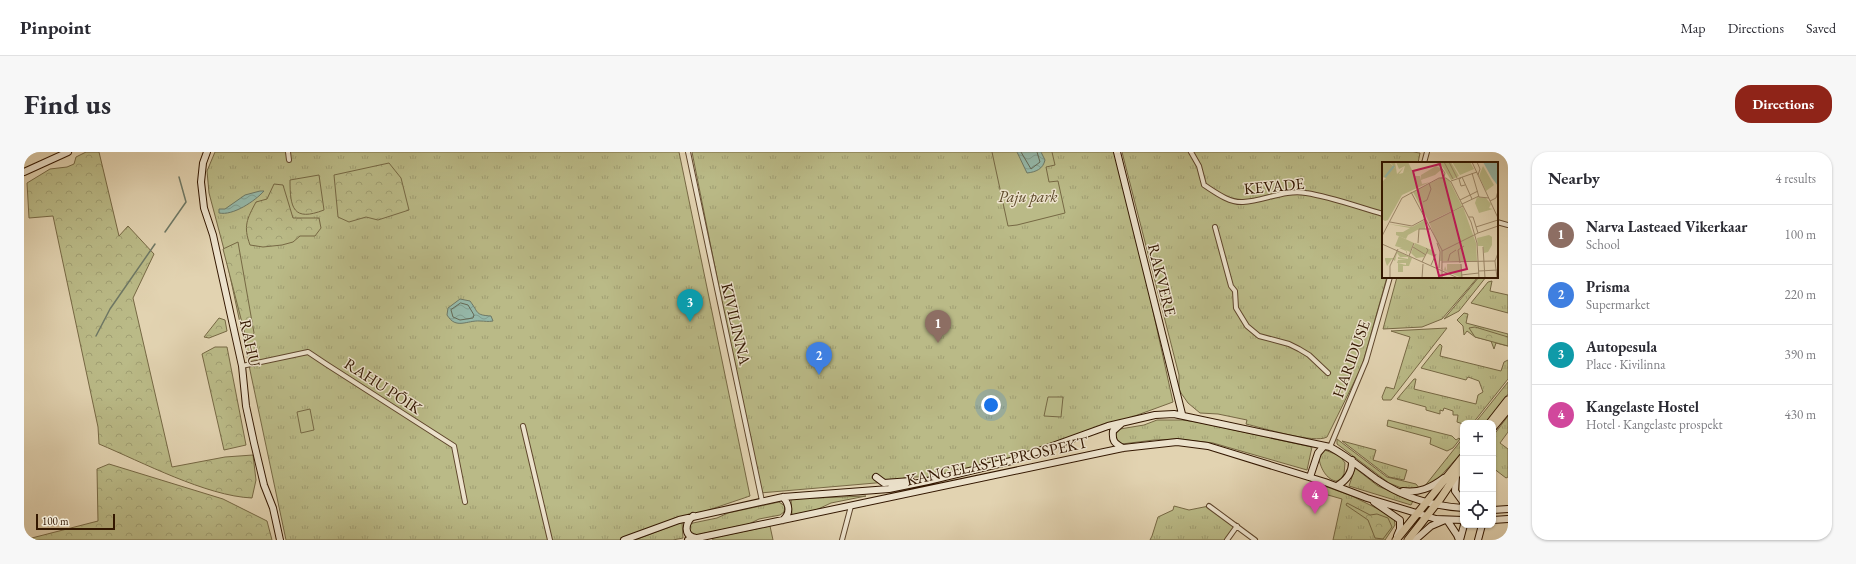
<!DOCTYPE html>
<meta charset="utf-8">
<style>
body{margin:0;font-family:"EB Garamond",serif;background:#f7f7f7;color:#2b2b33}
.controls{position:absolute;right:12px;bottom:12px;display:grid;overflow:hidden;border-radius:8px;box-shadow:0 1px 3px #0004}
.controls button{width:36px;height:36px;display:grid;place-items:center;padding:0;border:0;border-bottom:1px solid #e1e1e2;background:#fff;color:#2b2b33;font:20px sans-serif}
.scale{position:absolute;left:12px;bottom:10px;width:79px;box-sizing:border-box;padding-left:4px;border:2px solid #331700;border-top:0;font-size:11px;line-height:14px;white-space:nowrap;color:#331700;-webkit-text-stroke:3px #ece2cc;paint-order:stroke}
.you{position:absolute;left:967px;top:253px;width:14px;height:14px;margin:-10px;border:3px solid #fff;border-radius:50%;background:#1a73e8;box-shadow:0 0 0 6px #1a73e833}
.badge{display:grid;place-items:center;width:26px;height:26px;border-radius:50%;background:#8f2418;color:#fff;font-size:13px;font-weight:700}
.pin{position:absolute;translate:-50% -33px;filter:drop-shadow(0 1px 2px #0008)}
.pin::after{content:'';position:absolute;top:21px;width:14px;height:12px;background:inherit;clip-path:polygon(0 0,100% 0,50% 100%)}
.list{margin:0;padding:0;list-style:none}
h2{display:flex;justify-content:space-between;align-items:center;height:52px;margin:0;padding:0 16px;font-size:17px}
h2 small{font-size:13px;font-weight:400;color:#7c7c81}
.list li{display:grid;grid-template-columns:26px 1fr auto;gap:12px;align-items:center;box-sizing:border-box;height:60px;padding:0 16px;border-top:1px solid #e1e1e2}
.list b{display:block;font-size:15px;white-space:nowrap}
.list p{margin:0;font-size:13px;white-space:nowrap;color:#7c7c81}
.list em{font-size:13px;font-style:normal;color:#7c7c81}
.icon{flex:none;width:22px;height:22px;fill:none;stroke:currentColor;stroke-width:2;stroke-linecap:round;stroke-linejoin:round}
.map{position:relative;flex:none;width:1484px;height:388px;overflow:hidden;border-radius:16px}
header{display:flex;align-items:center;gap:24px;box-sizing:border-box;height:56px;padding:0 20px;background:#fff;border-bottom:1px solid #e1e1e2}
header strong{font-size:19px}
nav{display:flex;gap:22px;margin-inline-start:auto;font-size:14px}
.intro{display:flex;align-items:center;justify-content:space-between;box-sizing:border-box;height:96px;padding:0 24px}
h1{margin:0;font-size:28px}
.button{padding:10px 18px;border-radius:16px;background:#8f2418;color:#fff;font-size:14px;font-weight:700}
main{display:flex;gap:24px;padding:0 24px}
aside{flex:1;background:#fff;border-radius:16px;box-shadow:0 1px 3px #0004}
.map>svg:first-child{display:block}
.grass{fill:url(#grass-tufts);stroke:#766844}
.forest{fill:url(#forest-crowns);stroke:#766844}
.park{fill:#baba87;stroke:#766844}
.water{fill:url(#water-waves);stroke:#6e7865}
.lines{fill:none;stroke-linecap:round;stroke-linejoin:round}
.shore{stroke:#646854;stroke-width:1}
.stream{stroke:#6e7865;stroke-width:1.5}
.street-casing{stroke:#5f462c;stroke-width:6}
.secondary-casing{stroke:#331700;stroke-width:8}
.highway-casing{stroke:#331700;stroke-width:9}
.street{stroke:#ece2cc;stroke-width:4}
.secondary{stroke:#ece2cc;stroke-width:6}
.highway{stroke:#e2d3b1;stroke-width:7}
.labels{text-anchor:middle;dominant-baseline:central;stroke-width:3;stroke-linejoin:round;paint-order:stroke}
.street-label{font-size:16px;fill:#331700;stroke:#ece2cc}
.park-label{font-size:16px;font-style:italic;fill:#5c4828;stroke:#ece2cc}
.inset-river{fill:none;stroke:#95b8a9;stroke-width:2}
.inset-road{fill:none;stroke:#9c886a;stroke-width:1}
.view{fill:#c2185b;fill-opacity:0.15;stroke:#c2185b;stroke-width:2}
.inset-edge{fill:none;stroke:#331700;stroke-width:2}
</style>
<header>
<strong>Pinpoint</strong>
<nav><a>Map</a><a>Directions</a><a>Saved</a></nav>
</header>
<div class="intro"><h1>Find us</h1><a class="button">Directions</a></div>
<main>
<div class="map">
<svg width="1484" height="388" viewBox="0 0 1484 388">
<defs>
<pattern id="grass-tufts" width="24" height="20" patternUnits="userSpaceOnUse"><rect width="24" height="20" fill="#baba87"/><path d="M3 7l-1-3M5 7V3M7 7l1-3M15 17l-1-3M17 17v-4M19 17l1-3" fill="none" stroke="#a09f73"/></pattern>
<pattern id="forest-crowns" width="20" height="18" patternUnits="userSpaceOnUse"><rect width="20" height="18" fill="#baba87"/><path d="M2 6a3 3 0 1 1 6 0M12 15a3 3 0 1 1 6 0" fill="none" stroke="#a09f73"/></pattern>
<pattern id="water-waves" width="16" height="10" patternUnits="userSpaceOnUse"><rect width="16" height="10" fill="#95b8a9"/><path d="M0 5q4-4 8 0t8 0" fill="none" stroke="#819d90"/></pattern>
</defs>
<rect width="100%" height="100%" fill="#e2d3b1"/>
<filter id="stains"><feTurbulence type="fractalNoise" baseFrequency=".005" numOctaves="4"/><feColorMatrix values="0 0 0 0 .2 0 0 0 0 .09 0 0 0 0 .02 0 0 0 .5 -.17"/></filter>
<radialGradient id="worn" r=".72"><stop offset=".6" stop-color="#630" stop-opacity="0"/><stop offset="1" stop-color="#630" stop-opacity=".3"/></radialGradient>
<path class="grass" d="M191,0H655L726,344L596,388H262L202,105L185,41L183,19Z
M668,0H1094L1149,250L993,307L904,325H885L863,330L736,341Z
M1098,0H1389L1396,1L1394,11H1359V125H1363L1338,214L1303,285C1291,292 1239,276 1222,272L1223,268L1194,262L1176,261L1164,251L1157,241L1155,237V223Z
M1373,125H1454L1418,167L1398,175L1359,177Z
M1455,125H1462L1435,159L1420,167Z
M1468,129L1466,139L1484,143V161L1447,151L1464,130Z
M1440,161L1444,162L1442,171L1484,182V194L1472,191L1470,197L1467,189L1451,185L1443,179L1440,183L1439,174L1433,168Z
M1423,176L1367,248H1359L1358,245L1362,235L1370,237L1386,185L1367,179Z
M1416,192L1418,194L1416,204L1477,219L1480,210L1484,208V227L1449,271L1439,272L1433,270L1434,263H1429V259L1420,256L1419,259L1416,258V262L1402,258V255L1373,247L1390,227H1392L1390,237L1452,252L1454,243L1459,240L1455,229L1444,225L1442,228L1397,216Z
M1484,230V242L1462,271H1451Z
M1484,264V280L1476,291L1484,297V325L1482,326L1469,316V284Z
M1133,268H1158L1173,270L1288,295L1283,318L1189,291L1154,287L1130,288L1098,292L1093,289L1091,283L1096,277L1120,273Z
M1364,268L1428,284L1432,288L1435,286L1436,287L1429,296L1423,299L1406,292L1407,286L1363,274Z
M1439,286V299L1414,327L1400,335Z
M1313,287L1363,325L1392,332L1396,337H1380L1365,331L1313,292Z
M1318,289L1352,298L1349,308L1383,318L1380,328L1365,325Z
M1301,298L1316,304L1321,311L1320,322L1316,329C1304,331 1296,316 1295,306Z
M1331,316L1354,334L1389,349L1387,353L1325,334Z
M1288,331H1292L1328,344L1370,365L1371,373L1361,388H1309L1318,347L1283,337Z
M842,344L807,351L792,358L768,363L767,347Z
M755,350L761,354L760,360L756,363L735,367L725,372L672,383H669L665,379L666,373L669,371L693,366L704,361Z
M1150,354L1165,358L1185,354L1213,374L1202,388H1126L1128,384L1134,365L1149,358Z
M658,370L659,386L649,388H611Z"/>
<path class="forest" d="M62,0H75L95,84L104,74L130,102L109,146L148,315L201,305L229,303L232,328L228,346C182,344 118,310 75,292L74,275L29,64L5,66L3,31L26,17L43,15L50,12L52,5Z
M365,11L377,26L385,58L354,68L342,65L325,70L314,65L310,23Z
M295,23L300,58C269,70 266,56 266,28Z
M250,32L259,33L269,66H295L297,76L291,84H276L269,90L258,93L239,95L226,93C219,74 223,67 232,50L243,47Z
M214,90L230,181L223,190L199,97Z
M195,166L201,168L203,179L185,186L180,185Z
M1451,175L1484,185V194L1451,185L1445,176Z
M191,195H203L222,293L200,298L178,202Z
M85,312L199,347L243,369L248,388H0L74,369L73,317Z
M1323,351L1346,363L1353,362L1364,366L1368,375L1359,387L1351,386L1344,368L1322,353Z"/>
<path class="park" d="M968,0H1028L1031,13L1022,15L1025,30L1034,29L1041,61L993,73L984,74Z
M1024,245H1039L1037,265L1020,264Z
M286,257L290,278L277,281L273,260Z
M746,374L749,388H689L688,386Z"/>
<path class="water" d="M993,0H1017L1021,8C1019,17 1012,20 1003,21Z
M236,39H240C231,49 209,64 195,61V57H201L221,43Z
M436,147L446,149C455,161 451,163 467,164L469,169C464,170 461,169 456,169C443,168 432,178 423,163L424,156Z"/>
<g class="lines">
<path class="shore" d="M997,0L1007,17L1016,10L1013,0
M437,151L444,153L450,163L449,166L436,168L429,165L427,158Z"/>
<path class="stream" d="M141,80L162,50L155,25
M72,184L86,157L131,92"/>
<g class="street-casing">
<path id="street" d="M264,0L265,8
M664,0L738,349
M1167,0L1175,14L1180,33C1191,40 1205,51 1219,50C1240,49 1261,37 1282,41C1308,45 1334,55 1359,62
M1400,11L1403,0
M1473,70L1484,73
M1191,75L1207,134L1211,139L1212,156L1223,174L1235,184L1265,192L1275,197L1285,203L1304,221
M218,214L284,200L302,212L430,294L441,350
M499,274L526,388
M1306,295L1342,209L1366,125
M1185,354L1231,388
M818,388L827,354
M1203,388L1213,374"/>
</g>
<g class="secondary-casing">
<path id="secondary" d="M183,0L179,11L177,30L180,56L189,83L218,214L222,254L230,291L240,333L249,356L256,388
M1093,0L1158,262
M0,20L44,0
M1098,271L1089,279C1088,289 1090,291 1099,296
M1432,324L1431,339L1439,350
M852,325L860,331L887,329
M1286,325L1294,301L1300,294
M1313,334C1323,328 1329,320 1328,308
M1379,339C1395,341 1407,336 1420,326
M759,345C765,352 767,361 759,368
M1350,350L1376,368V377L1373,384
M1469,358L1484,357
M669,364C661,371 659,384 672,386
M1423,368L1433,383L1435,388
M1469,368L1484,367
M600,388L655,368L759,345L865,337L904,329L987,309L1084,274L1131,263L1150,262L1306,295C1323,304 1337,316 1352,327C1378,345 1408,354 1439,356
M664,388L1099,296L1153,290L1184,294L1301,330L1343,346L1412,367L1439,368
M1391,388L1407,374L1421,368
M1436,388L1440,373
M1454,388L1458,373"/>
</g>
<g class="highway-casing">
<path id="highway" d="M1466,271L1484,248
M1469,275L1484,257
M1372,388L1439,305
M1384,388L1416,347L1439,313"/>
</g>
<use href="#street" class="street"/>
<use href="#secondary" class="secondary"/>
<use href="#highway" class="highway"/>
</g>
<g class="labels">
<g class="street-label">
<text transform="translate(1250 34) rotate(-5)">KEVADE</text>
<text transform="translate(1138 128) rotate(76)">RAKVERE</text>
<text transform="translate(712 172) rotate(77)">KIVILINNA</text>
<text transform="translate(226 191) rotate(78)">RAHU</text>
<text transform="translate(1327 207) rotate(-70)">HARIDUSE</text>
<text transform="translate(359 234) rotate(33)">RAHU PÕIK</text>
<text transform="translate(973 309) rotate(-12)">KANGELASTE PROSPEKT</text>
</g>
<g class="park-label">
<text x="1004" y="44">Paju park</text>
</g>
</g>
<g transform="translate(1358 10)">
<rect width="116" height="116" fill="#e2d3b1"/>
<path d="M60,15L67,18L80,44L47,60L31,30ZM95,35L104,36L109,42L107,46L111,47L97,51L93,41ZM81,45L94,81L95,100L58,99V89L47,60ZM17,74L32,81L28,90L24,88L25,90L24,92V89L17,86H20L13,84ZM33,81L52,89L53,95L44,91L42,95L34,96L29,91ZM15,89L30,96L27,104H21V110H16V101L24,103V101H15L16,98H24L16,97V95L26,97V95H18L15,91L13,99L10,97L5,104L3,98V96H12ZM59,99L60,107L62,108L63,104L65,109V102H79L80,116L59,107Z" fill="#baba87"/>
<path d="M0,0H7L14,7L8,0H13L15,12L22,5L17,12L21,11L23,4L17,7L14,0H26L33,14H38V18L39,13L54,4L60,7L53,13L39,18L40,22L48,20L20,33L6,58L3,59L0,57V20L4,16L0,15Z" fill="#baba87"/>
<path d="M70,0H88L92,7L78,13Z" fill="#baba87"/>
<path d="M101,4L112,23L104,29L97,14ZM43,58V67H37L26,73L24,77L14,73V70H21L28,66L6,62L30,65ZM107,73L110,75V83L106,90L102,91L101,84H96L95,76Z" fill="#baba87"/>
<path d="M60,0H69L77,14L69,18L58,1Z" fill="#baba87"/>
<path d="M101,0H116V24L110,16Z" fill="#95b8a9"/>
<path class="inset-river" d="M3,15L12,4"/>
<path class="inset-road" d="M55,0L63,11L62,15M62,0L71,17M67,0L75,16M90,0L116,56M95,0L98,7L96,13M90,11L97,35L107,36M80,15L90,37M79,16L77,17L79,24L83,23M69,19L95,10M29,30L60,88V116M78,38L96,29M108,39L114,36L116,29M41,40L45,38L49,27L47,21M80,42L97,34M87,55H91L96,71M8,60L30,64L43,57M47,61L81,44M94,65L116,58M0,74L20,36L57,16H64L69,20L89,60L95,81L97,116M36,81L37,67H48M55,81L58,90L57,106M0,82L76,116M31,85L44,93M101,85L103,116M60,89L96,71L116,64M27,94L32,81M66,99L68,92L74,88M40,100L46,88L44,86M60,100L113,99M78,101L76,88L82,84M79,102L80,116M49,103L54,92M97,109L116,108M79,113L97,111M8,116V104L16,87M40,116L41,102M115,116L113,99L116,91"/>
<path class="view" d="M58,2L85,107L57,114L31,9Z"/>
<rect width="116" height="116" class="inset-edge"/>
</g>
<rect width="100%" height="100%" filter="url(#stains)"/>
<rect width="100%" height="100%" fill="url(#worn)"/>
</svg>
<div class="controls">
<button>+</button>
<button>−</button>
<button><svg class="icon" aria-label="locate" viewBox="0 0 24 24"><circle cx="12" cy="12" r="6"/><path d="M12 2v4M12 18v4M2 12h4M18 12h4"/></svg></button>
</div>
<div class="scale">100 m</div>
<div class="you"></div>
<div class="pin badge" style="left:914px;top:191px;background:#8d6e63">1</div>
<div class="pin badge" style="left:795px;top:223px;background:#3f7fe0">2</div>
<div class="pin badge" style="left:666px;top:170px;background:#0f9aa8">3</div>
<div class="pin badge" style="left:1291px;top:362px;background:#d1479c">4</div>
</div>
<aside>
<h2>Nearby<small>4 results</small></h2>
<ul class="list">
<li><span class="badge" style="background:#8d6e63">1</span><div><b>Narva Lasteaed Vikerkaar</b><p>School</p></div><em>100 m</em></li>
<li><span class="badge" style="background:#3f7fe0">2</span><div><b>Prisma</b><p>Supermarket</p></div><em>220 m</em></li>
<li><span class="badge" style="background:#0f9aa8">3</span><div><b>Autopesula</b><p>Place · Kivilinna</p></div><em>390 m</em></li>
<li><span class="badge" style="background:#d1479c">4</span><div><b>Kangelaste Hostel</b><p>Hotel · Kangelaste prospekt</p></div><em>430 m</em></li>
</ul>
</aside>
</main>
